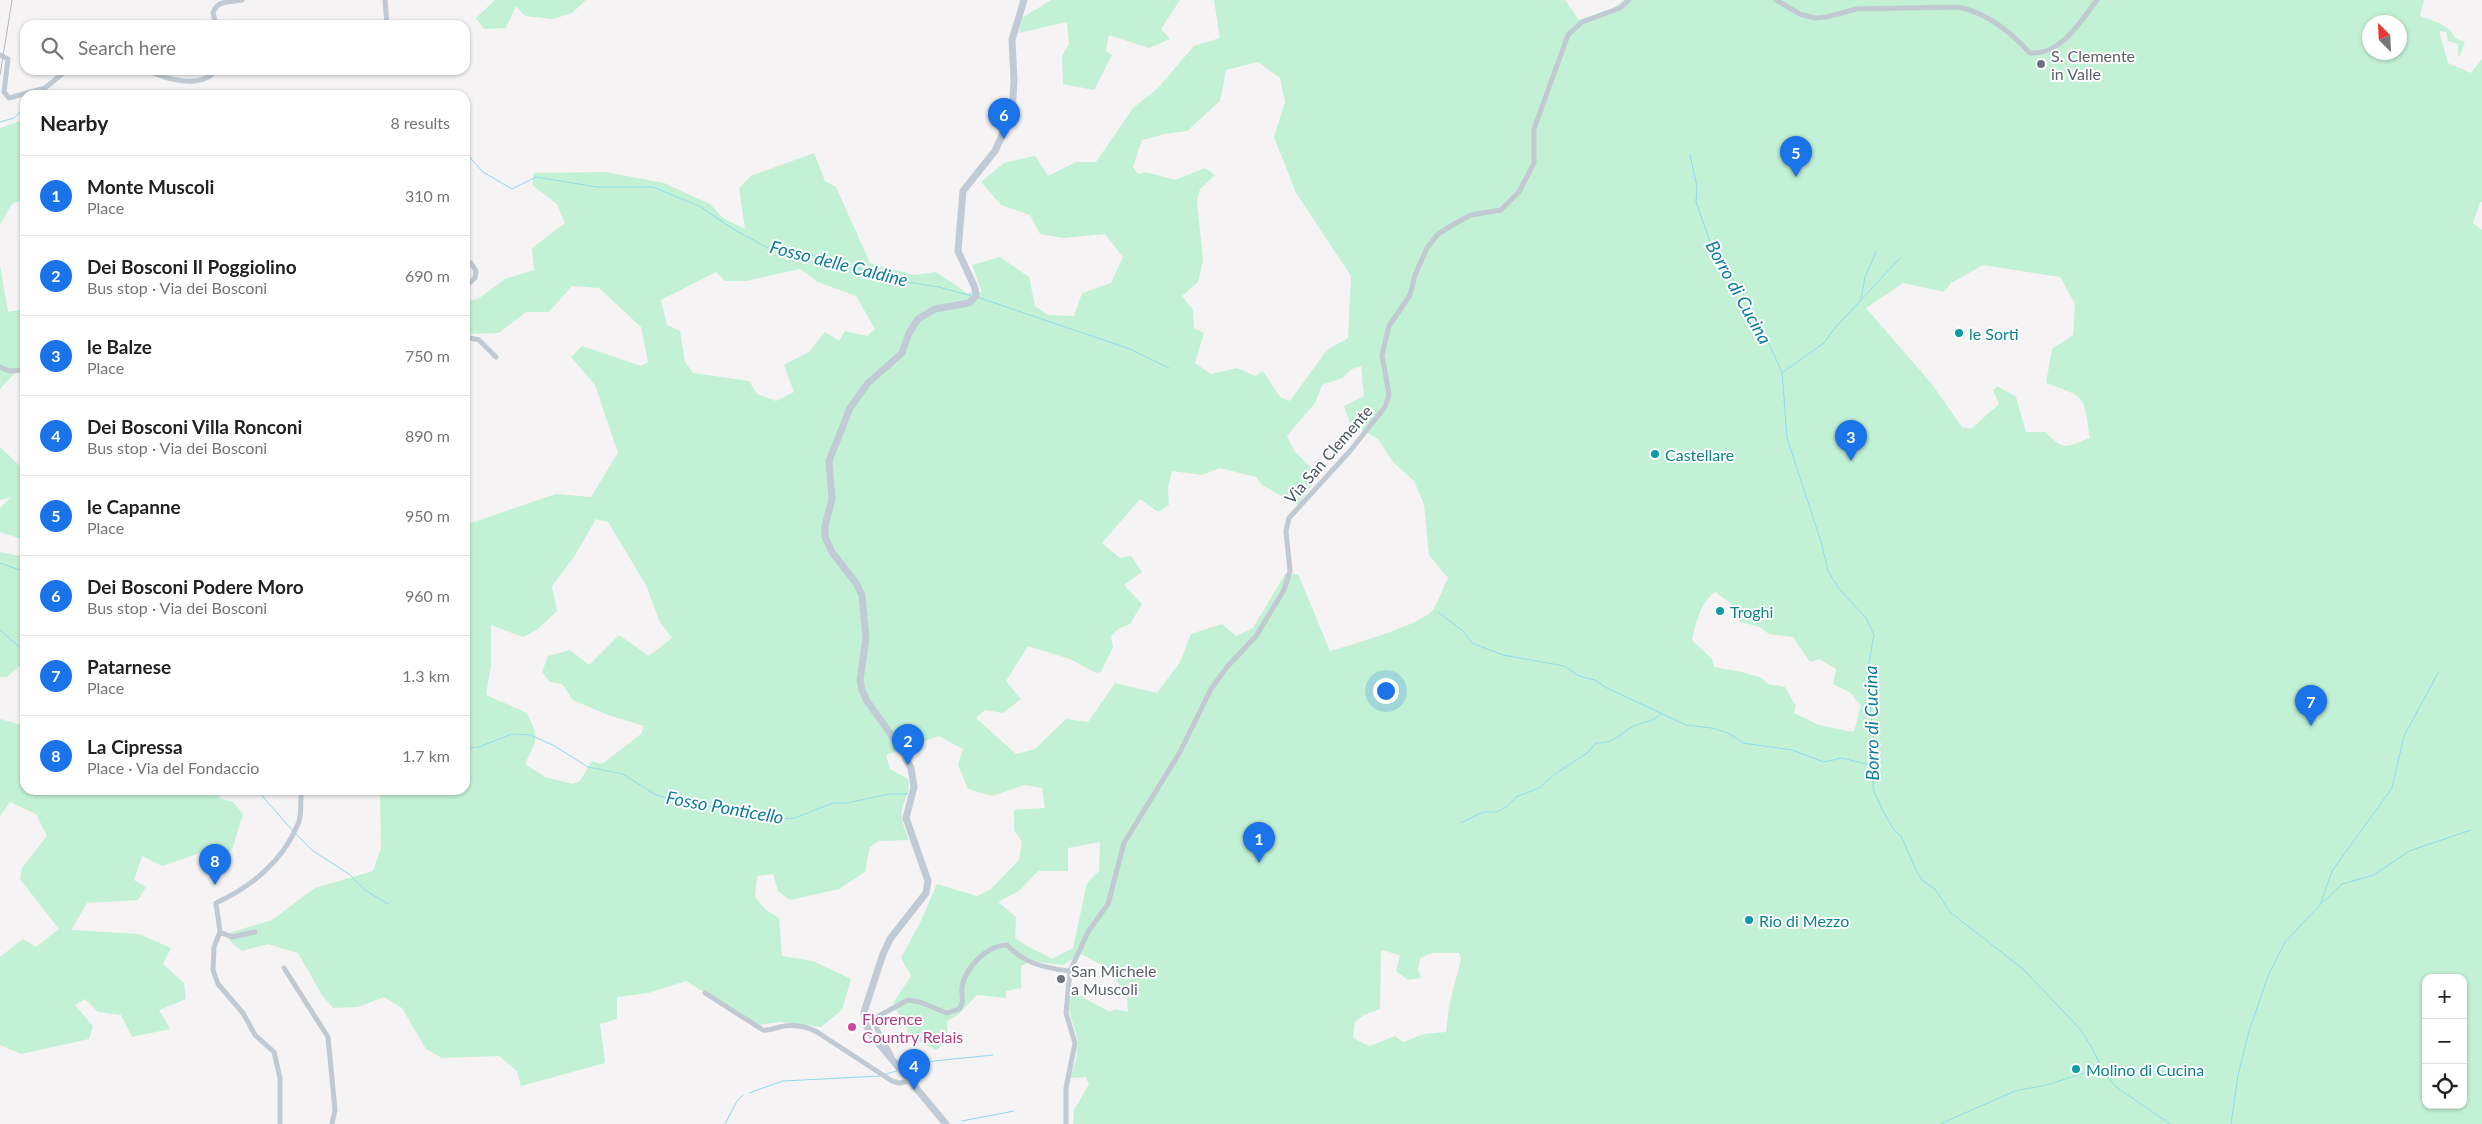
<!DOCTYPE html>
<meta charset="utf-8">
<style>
body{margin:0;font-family:Lato,sans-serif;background:#f6f6f6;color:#222}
.controls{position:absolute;right:15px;bottom:15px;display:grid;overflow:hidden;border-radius:10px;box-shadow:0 1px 4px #0004}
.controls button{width:45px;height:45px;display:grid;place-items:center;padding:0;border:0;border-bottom:1px solid #e0e0e0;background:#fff;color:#222;font:25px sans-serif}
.compass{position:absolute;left:2362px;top:15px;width:45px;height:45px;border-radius:50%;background:#fff;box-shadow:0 1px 4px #0004;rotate:336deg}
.you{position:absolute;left:1385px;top:690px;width:18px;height:18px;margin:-12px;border:4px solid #fff;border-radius:50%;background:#1a73e8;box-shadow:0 0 0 8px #1a73e833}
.badge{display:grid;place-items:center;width:32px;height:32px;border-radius:50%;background:#1a73e8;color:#fff;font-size:16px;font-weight:700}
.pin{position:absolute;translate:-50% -41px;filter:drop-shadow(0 1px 2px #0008)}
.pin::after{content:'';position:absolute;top:26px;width:18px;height:15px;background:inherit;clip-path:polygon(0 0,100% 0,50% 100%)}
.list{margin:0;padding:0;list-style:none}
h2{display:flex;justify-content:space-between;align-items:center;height:65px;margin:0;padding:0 20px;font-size:21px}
h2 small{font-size:16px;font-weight:400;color:#767676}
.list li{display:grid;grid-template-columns:32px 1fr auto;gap:15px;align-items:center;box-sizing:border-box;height:80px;padding:0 20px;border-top:1px solid #e0e0e0}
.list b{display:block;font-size:19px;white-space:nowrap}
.list p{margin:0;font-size:16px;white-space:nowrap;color:#767676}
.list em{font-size:16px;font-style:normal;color:#767676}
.icon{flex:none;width:28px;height:28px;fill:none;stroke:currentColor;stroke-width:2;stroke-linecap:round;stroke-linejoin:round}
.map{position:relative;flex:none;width:2482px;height:1124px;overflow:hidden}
.search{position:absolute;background:#fff;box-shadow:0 1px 4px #0004;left:20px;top:20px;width:450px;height:55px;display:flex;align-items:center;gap:12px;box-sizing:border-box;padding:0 18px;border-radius:15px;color:#767676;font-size:19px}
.panel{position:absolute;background:#fff;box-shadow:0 1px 4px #0004;left:20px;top:90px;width:450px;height:705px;border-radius:15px}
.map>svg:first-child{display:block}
.green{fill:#c3f1d5;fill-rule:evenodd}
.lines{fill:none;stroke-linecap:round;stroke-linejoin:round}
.stream{stroke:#90daee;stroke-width:1}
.minor{stroke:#c1cad2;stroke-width:5}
.secondary{stroke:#c1cbd6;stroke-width:7}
.rail{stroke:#b5b8bd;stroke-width:1}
.worship-dot{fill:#6b7280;stroke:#fff;stroke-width:2}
.culture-dot{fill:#0f9aa8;stroke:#fff;stroke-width:2}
.hotel-dot{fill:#d1479c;stroke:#fff;stroke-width:2}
.labels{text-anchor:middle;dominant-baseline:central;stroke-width:4;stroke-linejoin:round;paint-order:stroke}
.worship-label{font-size:16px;fill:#5b616d;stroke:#fff;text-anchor:start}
.culture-label{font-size:16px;fill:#0d838f;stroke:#fff;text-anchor:start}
.street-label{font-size:16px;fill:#4a5661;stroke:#fff}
.hotel-label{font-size:16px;fill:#b23c85;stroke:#fff;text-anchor:start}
.water-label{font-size:18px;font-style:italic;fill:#0c7c9b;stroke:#fff}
</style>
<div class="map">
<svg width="2482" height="1124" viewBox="0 0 2482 1124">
<rect width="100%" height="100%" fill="#f5f3f3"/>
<path class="green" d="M495,0H586L572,13L553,19L525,16L516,6L506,28L484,29L476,18Z
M1051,0H1180L1161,29L1170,39L1149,48L1109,35L1106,51L1112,55L1094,90L1063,84L1062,56L1069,44L1067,22L1019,33L1022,18Z
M1214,0H1565L1579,20L1611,9L1624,0H2424L2420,16C2433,21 2450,25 2455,38L2465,42L2460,56H2458V44L2448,41L2446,32L2439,31L2448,63L2471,73L2482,59V202H2480L2473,223L2482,230V1124H1073L1074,1110L1089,1084L1086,1077L1070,1078L1076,1059L1078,1041L1069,1010L1071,991L1110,1012L1115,1009L1128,1012L1127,997L1110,969L1081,954L1063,965L1031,961L1021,966V988L1006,991V998L977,995L958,1015L947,1021L948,1041L936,1050L911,1037L893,1003L911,976L901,958L921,921L937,884L977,896L990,890L1019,860L1022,842L1014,830V810L1045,808L1042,788L1024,785L992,796L968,789L958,765L963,749L939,736L886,755L890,769L908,779C912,792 903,799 902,811C901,821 905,830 909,840L879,841L870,847L865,872L839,889L790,900L778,891L773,874L757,876L755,897L766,910L779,918L782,956L813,961L851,979L842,1010L821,1027L781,1022L758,1025L686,981L648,993L617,997V1019L600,1024L605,1063L521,1086L517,1071L499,1056L442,1058L426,1049L402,1008L384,997L358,1007L333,1008L322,995L298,953L268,944L242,951L230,941L229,933L272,920L315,888L373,871L381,848L380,790H465V525L556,494L591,497L618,453L595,385L571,357L582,346L641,366L648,362L641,327L599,288L572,286L549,312H526L499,333L465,334V302L478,299L505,279L534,270L532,248L565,223L557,204L532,185L534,173L606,172L664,183L710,204L723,218L745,229L739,188L751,176L814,153L825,181L836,187L870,263L914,275L936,272L967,293L982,292L972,265L1000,257L1029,277L1035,306L1048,315L1074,316L1082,293L1111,283L1123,257L1105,234L1063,238L1040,234L1030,215L1001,205L981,182L1004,163L1035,156L1048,176L1076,162H1096L1133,108L1157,89L1194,46L1220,38ZM2370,22H2400V52H2370ZM1258,62L1280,78L1285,102L1274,137L1296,193L1351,276L1348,338L1327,350L1290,401L1280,397L1263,371L1255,376L1237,368L1211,374L1195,363L1204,333L1194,328L1193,310L1182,296L1198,282L1203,260L1197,201L1200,189L1215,175L1205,168L1175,180L1146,172L1138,174L1133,167L1142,140L1165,134L1187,131L1220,101L1226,70ZM1983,265L2060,277L2075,304L2073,335L2052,349L2046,383C2088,398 2083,395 2090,438C2066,447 2065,452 2045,432H2026L2016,397L1997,386L1993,390L1999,404L1971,429L1962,427L1931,383L1866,308L1903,283L1944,292L1951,283ZM800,269L818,282L856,296L875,329L867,336L845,331L839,341L825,332L809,352L784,365L794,392L776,401L757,394L749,381L693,373L685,362L680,331L667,325L661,300L716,272L725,281H746ZM1361,366L1364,396L1344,406L1350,423L1378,439L1394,463L1414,481L1424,504L1429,555L1448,578C1443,588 1439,600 1433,610C1423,624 1349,646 1330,651L1298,574H1285L1253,628L1236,636L1222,624L1191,634L1180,662L1157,693L1115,683L1088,722L1066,719L1035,749L1016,754L976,718L985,710L1003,713L1021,699L1006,681L1028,646L1070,659L1096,673L1101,672L1113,647L1111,636L1118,629L1130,624L1142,604L1124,585L1142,572L1131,556L1120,558L1102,543L1140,499L1158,512L1169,505L1168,488L1172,471L1202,475L1220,468L1256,477L1262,485L1298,505L1319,475L1295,452L1287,436L1315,403L1322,385L1342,378L1352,369ZM596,519L608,522L646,585L660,622L672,638L649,656L619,635L589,665L570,650L548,656L542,672L550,682L562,684L573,700L608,715L644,726L641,734L602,764L592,761L580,781L573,784L545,777L525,764C537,738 540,741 527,713L486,695L491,665V625L523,637L538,629L557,611L552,586L574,557ZM1715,592L1740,610L1739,622L1758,626L1769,634L1793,637L1810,662L1819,659L1836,669L1833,684L1851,693L1861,706C1857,715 1858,724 1853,732L1819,725L1794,713L1796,706L1785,687L1768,684L1762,678L1742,672L1714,667L1712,659L1692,640C1696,623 1700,603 1715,592ZM1100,842L1099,871L1087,883L1073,948L1052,959C1040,952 1026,947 1015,938L1016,917L998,902L1019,891L1038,871H1068V848ZM1381,950L1400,955L1396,971L1408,980L1421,978L1418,970L1420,958L1432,953H1459L1461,959L1449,1006L1446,1032L1424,1034L1403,1042L1395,1036L1369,1046L1353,1038L1355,1022L1364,1015L1380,1009ZM2426,978H2463V1105H2426Z
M20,121L25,125V196L24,199L12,204L0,224V128Z
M0,265L8,312L25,309V370L17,371L0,389Z
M0,447L21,467H25V540L0,532V508L11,497L0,500Z
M0,552L25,557V661L7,677H0Z
M0,719L25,726V790H222L219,798L233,802L243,814L232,850L212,862L200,853L162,866L142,856L134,880L146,887L138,900L87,903L71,930L139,934L171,948L163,964L184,983L186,999L159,1010L170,1029L132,1037L121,1015L98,1012L85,999L75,1005L93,1026L89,1039L21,1054L0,1045V957L23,939L36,947L59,929L20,879L22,868L47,836L36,814L10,802L0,816Z"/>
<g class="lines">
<path class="stream" d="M0,122L14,118L21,111H25
M465,152L483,172L512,189L536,177L597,187H653L701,207L733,229L768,248L797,250L842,266L878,272L906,282L939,287L971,296
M1690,155L1697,187L1696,202L1711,244L1718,257L1750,304L1782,372L1787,438L1822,545L1828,571L1840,590L1866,618L1874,635L1867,674L1874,743L1873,789L1884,813L1894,830L1901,836L1917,872L1923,881L1935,889L1950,912L2023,969L2081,1030L2092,1048L2104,1072L2116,1087L2170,1124
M980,298L1130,349L1169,368
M1861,298L1865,277L1876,252
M1783,372L1824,343L1834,329L1900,258
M0,563L25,572
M1438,612L1463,631L1472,643L1503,655L1564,666L1579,676L1595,680L1605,687L1686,725L1712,728L1728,733L1743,743L1792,750L1824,762L1842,758L1874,766
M0,630L25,652
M465,748L479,747L512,734L530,735L553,745L588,767L623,774L656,795L694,805L740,810L750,816L777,819L795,818L833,803H847L889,794H908
M257,790L293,831
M1461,823L1483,812H1497L1508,806L1516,797L1539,788L1555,774L1587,753L1596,743C1618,744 1621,730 1639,724C1648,721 1653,722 1660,714
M296,834L313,851L349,874L365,890L388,904
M2322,903L2342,884L2374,875L2409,851L2471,830
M903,1069L934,1061L993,1055
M886,1074L897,1071
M749,1093L783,1081L880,1076
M962,1121L1014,1111
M725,1124L737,1101L743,1095
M1940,1124L2015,1091L2047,1085L2099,1068
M2231,1124L2238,1075L2249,1031L2268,976L2285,942L2320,905L2332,871L2392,788L2404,736L2438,673"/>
<path class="minor" d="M385,0L387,25
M1776,0L1800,14L1815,18L1827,17L1856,9L1959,7C1989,14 2009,31 2030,53C2061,55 2080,22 2097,0
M216,25L213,13C217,0 230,2 242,0
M0,55L8,59L4,92L9,98L45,88L67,70
M146,70C166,79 200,90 217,70
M465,262L471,263L476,271L475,278L465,287
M465,337L479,340L496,357
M0,367L9,371L25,370
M220,932L232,937L255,932
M284,968L328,1037L335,1110L332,1124
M705,993L763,1030C769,1031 773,1029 779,1027C792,1024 806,1026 817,1032L892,1081L899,1083L910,1081
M891,1055L877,1029L875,1018L908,1000L920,1002L947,1013L959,1009C965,1001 961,996 962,987C965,968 987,945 1007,945C1025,964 1045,968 1070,971
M280,1124V1078L274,1052L255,1035L243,1013L218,984L213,970L214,947L220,932L216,903C251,887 283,861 298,824C303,813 299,801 302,790
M1066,1124V1088L1075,1043L1066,1013L1070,971L1088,932L1108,904L1124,843L1180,752L1211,689L1227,667L1256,636L1284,590L1290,571L1286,531L1289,518L1350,451L1385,407L1389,394L1382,355L1389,326L1410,295L1415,275L1427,248L1438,234L1456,223L1471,215L1501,210L1519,192L1534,163V129L1568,35L1582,22L1620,8L1629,0"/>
<path class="secondary" d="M946,1124L870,1033L865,1022L864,1012L883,954L890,939L926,893L928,881L906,818L914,787L911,768L900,747L867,701L862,690L860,680L866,638L862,595L856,583L832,552L825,537V526L832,499L829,461L850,408L868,383L902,353L909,333L918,319L935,309L969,303L976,296L975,288L958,251L963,191L995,151L1012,113L1014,81L1012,40L1024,0"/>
<path class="rail" d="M0,75L12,0"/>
</g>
<g class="worship-dot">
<circle cx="2041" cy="64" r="5"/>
<circle cx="1061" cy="979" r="5"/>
</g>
<g class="culture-dot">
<circle cx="1959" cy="333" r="5"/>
<circle cx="1655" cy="454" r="5"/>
<circle cx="1720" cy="611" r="5"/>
<circle cx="1749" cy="920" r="5"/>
<circle cx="2076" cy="1069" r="5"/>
</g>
<circle class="hotel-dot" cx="852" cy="1027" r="5"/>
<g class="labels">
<g class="worship-label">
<text x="2051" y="55">S. Clemente<tspan x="2051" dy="18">in Valle</tspan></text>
<text x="1071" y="970">San Michele<tspan x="1071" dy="18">a Muscoli</tspan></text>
</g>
<g class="culture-label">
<text x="1969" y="333">le Sorti</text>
<text x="1665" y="454">Castellare</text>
<text x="1730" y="611">Troghi</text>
<text x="1759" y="920">Rio di Mezzo</text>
<text x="2086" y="1069">Molino di Cucina</text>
</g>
<g class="street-label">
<text transform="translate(1328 454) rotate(-49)">Via San Clemente</text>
</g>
<g class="hotel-label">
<text x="862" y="1018">Florence<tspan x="862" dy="18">Country Relais</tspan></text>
</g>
<g class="water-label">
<text transform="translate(839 263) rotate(14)">Fosso delle Caldine</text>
<text transform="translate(1739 292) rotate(61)">Borro di Cucina</text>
<text transform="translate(1871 723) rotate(-91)">Borro di Cucina</text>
<text transform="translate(725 807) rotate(10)">Fosso Ponticello</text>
</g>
</g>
</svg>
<div class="controls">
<button>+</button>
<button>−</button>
<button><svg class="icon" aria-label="locate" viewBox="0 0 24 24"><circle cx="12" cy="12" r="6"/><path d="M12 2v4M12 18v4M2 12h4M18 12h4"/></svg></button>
</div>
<svg class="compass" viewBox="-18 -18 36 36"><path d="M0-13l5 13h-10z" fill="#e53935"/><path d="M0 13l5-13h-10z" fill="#767676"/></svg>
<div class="you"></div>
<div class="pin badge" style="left:1259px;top:863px">1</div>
<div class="pin badge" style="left:908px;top:765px">2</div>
<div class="pin badge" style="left:1851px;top:461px">3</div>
<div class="pin badge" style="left:914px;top:1090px">4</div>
<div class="pin badge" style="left:1796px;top:177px">5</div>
<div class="pin badge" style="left:1004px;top:139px">6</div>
<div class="pin badge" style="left:2311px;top:726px">7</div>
<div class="pin badge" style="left:215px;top:885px">8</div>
<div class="search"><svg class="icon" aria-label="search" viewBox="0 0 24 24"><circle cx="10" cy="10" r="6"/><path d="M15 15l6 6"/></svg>Search here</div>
<section class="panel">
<h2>Nearby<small>8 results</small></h2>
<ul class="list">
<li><span class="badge">1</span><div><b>Monte Muscoli</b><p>Place</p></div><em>310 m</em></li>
<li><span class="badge">2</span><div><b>Dei Bosconi Il Poggiolino</b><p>Bus stop · Via dei Bosconi</p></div><em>690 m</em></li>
<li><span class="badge">3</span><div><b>le Balze</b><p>Place</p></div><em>750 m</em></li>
<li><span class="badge">4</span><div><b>Dei Bosconi Villa Ronconi</b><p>Bus stop · Via dei Bosconi</p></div><em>890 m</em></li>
<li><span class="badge">5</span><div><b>le Capanne</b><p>Place</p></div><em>950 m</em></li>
<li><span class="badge">6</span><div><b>Dei Bosconi Podere Moro</b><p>Bus stop · Via dei Bosconi</p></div><em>960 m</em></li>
<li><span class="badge">7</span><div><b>Patarnese</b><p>Place</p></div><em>1.3 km</em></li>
<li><span class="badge">8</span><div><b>La Cipressa</b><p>Place · Via del Fondaccio</p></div><em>1.7 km</em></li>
</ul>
</section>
</div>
